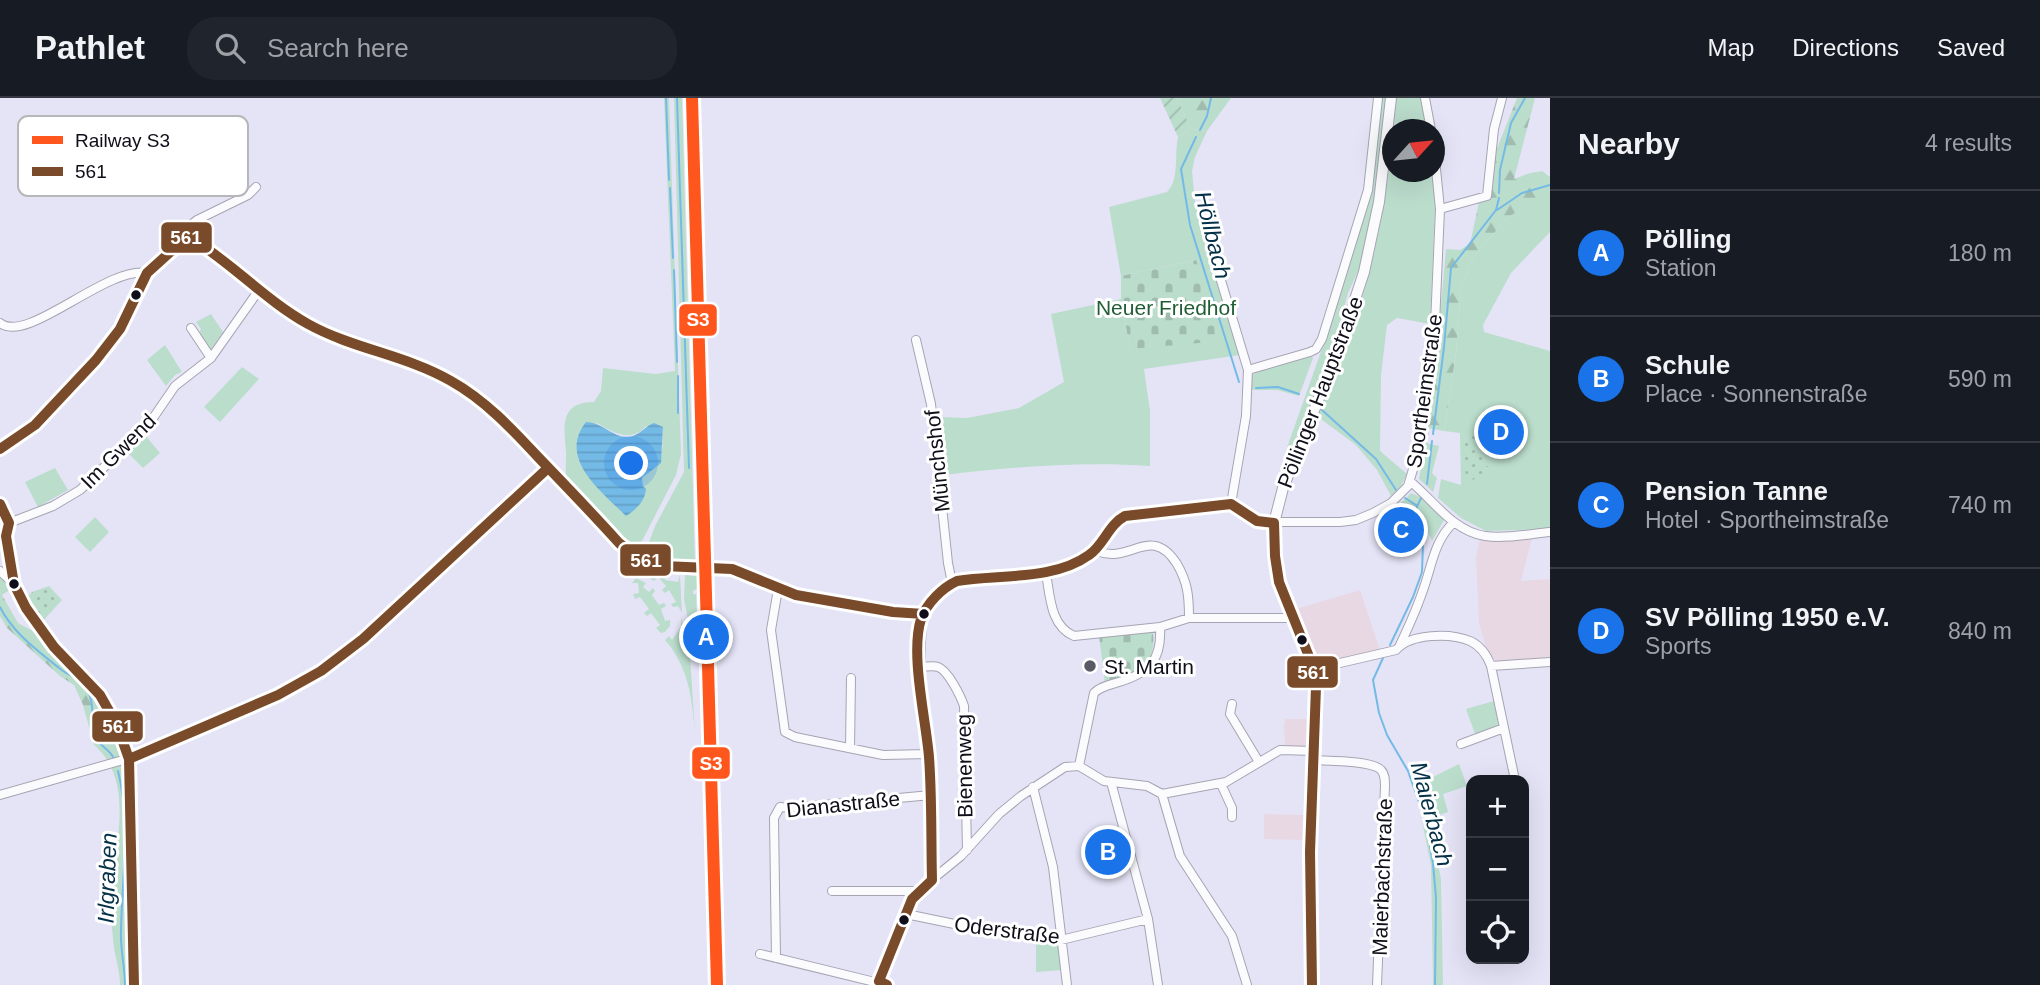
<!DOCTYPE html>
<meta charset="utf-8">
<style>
body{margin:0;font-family:Helvetica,sans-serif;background:#20242c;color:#f1f3f6}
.controls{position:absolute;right:21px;bottom:21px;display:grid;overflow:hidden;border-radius:14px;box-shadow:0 7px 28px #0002}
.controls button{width:63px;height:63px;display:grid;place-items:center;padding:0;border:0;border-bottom:2px solid #363941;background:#171b24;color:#f1f3f6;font:35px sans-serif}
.compass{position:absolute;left:1382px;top:21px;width:63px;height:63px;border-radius:50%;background:#171b24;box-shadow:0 7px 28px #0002;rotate:63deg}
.you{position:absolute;left:632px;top:366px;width:24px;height:24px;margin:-18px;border:5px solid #fff;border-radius:50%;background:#1a73e8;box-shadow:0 0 0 10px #1a73e833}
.badge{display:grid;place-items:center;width:46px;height:46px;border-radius:50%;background:#1a73e8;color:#fff;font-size:23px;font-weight:700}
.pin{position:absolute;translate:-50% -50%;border:4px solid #fff;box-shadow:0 2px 7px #0006}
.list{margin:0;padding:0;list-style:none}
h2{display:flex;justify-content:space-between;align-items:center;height:91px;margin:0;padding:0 28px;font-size:30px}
h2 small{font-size:23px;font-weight:400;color:#9ea1a6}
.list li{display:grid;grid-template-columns:46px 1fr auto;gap:21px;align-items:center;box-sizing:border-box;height:126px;padding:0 28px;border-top:2px solid #363941}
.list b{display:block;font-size:26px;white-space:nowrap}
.list p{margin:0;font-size:23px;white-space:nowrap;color:#9ea1a6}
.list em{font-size:23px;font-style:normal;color:#9ea1a6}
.icon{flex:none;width:38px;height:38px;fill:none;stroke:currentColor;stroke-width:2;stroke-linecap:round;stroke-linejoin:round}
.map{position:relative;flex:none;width:1550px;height:887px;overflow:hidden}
header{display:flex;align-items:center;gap:42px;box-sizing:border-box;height:98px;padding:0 35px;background:#171b24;border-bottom:2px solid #363941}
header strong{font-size:33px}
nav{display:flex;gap:38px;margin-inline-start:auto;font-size:24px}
.search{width:490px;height:63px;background:#20242c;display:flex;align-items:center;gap:18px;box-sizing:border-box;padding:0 24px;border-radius:28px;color:#9ea1a6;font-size:26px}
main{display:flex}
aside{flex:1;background:#171b24}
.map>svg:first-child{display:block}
.commercial{fill:#e7d8e4}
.grass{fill:#bdc;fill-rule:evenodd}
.forest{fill:url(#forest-firs)}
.cemetery{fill:url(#cemetery-stones)}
.park{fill:url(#park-dots)}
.garden{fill:url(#garden-furrows)}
.water{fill:url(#water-rules)}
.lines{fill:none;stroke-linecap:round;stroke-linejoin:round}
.stream{stroke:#74bae6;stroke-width:2}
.minor-casing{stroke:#a5a4b2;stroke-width:10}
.tertiary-casing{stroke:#a5a4b2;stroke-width:12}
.minor{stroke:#fbfbfe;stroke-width:8}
.tertiary{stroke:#fbfbfe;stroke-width:10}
.bus-1-casing{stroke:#fff;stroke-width:16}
.bus-1{stroke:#7a4b2a;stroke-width:10}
.rail-1-casing{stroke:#fff;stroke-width:18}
.rail-1{stroke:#ff561d;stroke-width:12}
.bus-dot{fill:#0f0e19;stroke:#fff;stroke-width:2.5}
.poi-dot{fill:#5a5967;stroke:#fff;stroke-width:2.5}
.labels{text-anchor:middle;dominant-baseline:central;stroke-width:6;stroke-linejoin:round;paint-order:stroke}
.park-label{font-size:21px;fill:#215d34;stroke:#fff}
.street-label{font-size:21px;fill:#0f0e19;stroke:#fff}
.poi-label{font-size:21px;fill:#0f0e19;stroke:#fff;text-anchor:start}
.water-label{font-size:23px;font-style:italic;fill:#053148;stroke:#fff}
.key{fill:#fff;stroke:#b7b7ba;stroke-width:2}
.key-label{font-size:19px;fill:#0f0e19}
.line-badge{stroke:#fff;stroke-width:2.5}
.badge-label{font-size:19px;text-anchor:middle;font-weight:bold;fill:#fff}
</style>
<header>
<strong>Pathlet</strong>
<div class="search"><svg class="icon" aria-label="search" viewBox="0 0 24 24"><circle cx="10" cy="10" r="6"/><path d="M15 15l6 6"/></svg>Search here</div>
<nav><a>Map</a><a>Directions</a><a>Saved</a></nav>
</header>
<main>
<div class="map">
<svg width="1550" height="887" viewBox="0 0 1550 887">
<defs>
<pattern id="forest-firs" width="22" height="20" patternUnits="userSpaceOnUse" patternTransform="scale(1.75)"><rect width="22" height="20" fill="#bdc"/><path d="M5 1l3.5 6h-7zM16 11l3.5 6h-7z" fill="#a0bcaf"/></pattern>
<pattern id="cemetery-stones" width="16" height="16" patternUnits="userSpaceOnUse" patternTransform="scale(1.75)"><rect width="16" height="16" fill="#bdc"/><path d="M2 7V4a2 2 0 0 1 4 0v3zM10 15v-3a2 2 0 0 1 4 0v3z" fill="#a0bcaf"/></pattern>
<pattern id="park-dots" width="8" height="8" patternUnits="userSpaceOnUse" patternTransform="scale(1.75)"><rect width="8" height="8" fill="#bdc"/><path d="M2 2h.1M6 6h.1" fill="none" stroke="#a0bcaf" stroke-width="1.8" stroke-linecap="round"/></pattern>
<pattern id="garden-furrows" width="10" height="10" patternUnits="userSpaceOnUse" patternTransform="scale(1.75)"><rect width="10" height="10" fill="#bdc"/><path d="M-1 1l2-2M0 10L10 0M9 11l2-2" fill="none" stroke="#a0bcaf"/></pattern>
<pattern id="water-rules" width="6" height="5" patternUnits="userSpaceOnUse" patternTransform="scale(1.75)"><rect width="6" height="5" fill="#74bae6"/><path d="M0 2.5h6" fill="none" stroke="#639fc5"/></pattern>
</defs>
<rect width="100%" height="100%" fill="#e5e4f7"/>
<path class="commercial" d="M1406,420L1421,426L1428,445L1390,443V423Z
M1480,440H1532L1521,483L1550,481V559L1497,564L1487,552L1479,525L1476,459Z
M1360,492L1380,552L1330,564L1316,561L1293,512Z
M1286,621H1312L1308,648L1285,649L1284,625Z
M1264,716L1305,717L1304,742L1264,741Z"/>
<path class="grass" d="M664,0H669L681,356L676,377L642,443L633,448C622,443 571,393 567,382C565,375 566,363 566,355C564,329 559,304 594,304L601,293L603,270L656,276L675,273ZM595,324C613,334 630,346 646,328L663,330C662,361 665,359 642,380L643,388Z
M674,0H682L695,466L665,462L645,455L655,428L684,374Z
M1381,0H1386L1377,90L1360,169L1348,195L1333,251L1287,361L1284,358L1335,214L1369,98Z
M1396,0H1421L1428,31L1394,32Z
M1191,31L1207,33L1195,59L1192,73L1195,104L1208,157L1240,257L1144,271L1150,313V368C1081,363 1013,369 944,377L938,319L967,320L1019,310L1064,284L1051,216L1121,201L1130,251L1196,162L1121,178L1109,109L1167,94C1180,81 1174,57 1178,39Z
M1392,46V74H1434L1435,112L1430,226L1397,220L1387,227L1381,277L1380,353L1407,376L1401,388L1391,398L1377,372L1356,347L1318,319C1332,280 1349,243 1361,203C1377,152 1386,100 1392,46Z
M1542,73L1550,79V134L1511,175L1483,227L1484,234L1550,253V431L1486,433L1461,420L1438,400L1441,381L1461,387L1460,335L1444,333L1456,255L1461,190L1473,160L1506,121L1537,99L1530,75Z
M211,216L223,234L210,252H206L198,237L201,231L196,224Z
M165,247L182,274L175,277L166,288L147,262Z
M1311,257L1313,260L1299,298L1277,292H1252V278L1257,272Z
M242,269L259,281L220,324L204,309Z
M145,337L160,355L143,370L127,354Z
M1426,345L1439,348L1432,375L1437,380L1433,394L1419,381Z
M55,370L68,392L38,409L25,384Z
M1411,395L1423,400L1444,422L1432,443L1420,417L1408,416L1398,408Z
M95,419L109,434L90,454L75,439Z
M636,468L665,475V482L678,484L680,477L682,515L678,508L673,509L671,506L676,504L669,492L665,495L662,492L666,488L658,479L654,483L636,472Z
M685,477L697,478L699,490L693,493V496H696L697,521L688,522L684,501Z
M636,480L646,485L643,489L649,494L653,490L655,493L652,497L659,507L664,505L666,508L661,511L665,523L670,522V528L665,534L661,535L656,530L660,527L651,515L647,518L644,515L649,511L640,499L635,501L633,496L639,495L638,485H632Z
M681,519L690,557L695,635C692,600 689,570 665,542L669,538L672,542L681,529Z
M1494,603L1498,626L1494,630L1475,636L1466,611Z
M106,613L117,633L127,675L129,755L128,887H120C120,874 116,862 114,850C111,827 111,802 111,779C111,770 115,761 116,753C122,716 124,672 94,647L105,640C100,628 99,624 106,613Z
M1459,666L1467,688L1443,696L1448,714L1429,721L1441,781L1443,887H1433L1431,768L1422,723L1428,720L1417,687Z
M1036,843L1059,844L1063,872L1036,874Z"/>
<path class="forest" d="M1177,0H1231L1207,33L1191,31Z
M1517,0H1535L1514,81L1530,75L1538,99L1506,121L1473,160L1461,190L1456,255L1444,333L1427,330L1436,265L1446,151L1460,152L1470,146L1479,104L1491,100L1492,63Z
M0,478L11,491L2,497L18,525L42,538L77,575L106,613C99,624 100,628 106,640L94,647L83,607L74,587L60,578L7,530L0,518Z"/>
<path class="cemetery" d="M1196,162L1222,243L1130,251L1121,201V178Z
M1153,534C1157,569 1135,577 1105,585L1099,538Z"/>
<path class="park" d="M1464,334L1489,339L1482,366L1492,370L1490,379L1469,382C1460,368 1464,350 1464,334Z
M49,488L62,502L41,525L26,500L32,494Z"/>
<path class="garden" d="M1160,0H1177L1191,31L1178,39Z"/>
<path class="water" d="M586,324C602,324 613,340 629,339C639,338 645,328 654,325L663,329L661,365L642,380L643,388L646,391C645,403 636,412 626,418C602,394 557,361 586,324Z"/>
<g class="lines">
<path class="stream" d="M666,0L669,82
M677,0L689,370
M1200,32L1207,18L1211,0
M1196,39L1181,71L1190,127L1239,284
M670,90L673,160
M1499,95L1500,72L1511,25L1525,0
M1497,112L1522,95L1550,87
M674,172L677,264
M1256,290L1278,289L1299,296
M1322,312L1376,361L1396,392
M678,315V278
M1433,336L1444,249L1451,170L1496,112L1499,100
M1427,386L1432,343
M1405,400L1416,407
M0,509C13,535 37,552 59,570C66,576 76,579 82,585C97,601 90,619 95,637C97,648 109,649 114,661
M1390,547L1413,499L1422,474L1423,446L1414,415L1421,400
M1383,560L1373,582L1379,615L1387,637L1408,673L1426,724L1433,765L1436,800L1435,887
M118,673C131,725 122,780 121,832C120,851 125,869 125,887"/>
<g class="minor-casing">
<path id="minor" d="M1425,0L1431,32
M1440,111L1487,98L1494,31L1502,0
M188,138C232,162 265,201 308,226C353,251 406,257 451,283C490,305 519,339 550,371C573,396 596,420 619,445L635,458L663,468L732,471L796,497L893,514L924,516
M1213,156L1248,272L1246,318L1231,406
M0,225C27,247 106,168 147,175
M191,230L211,260
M916,242L931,306L948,465L952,485
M1248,272L1310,254L1316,251L1322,241L1368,92L1378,0
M0,351L35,327L96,262L120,231L147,175L188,138L192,126L197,122L248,97L256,89
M1411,384C1433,402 1454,434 1485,438C1505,441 1529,436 1550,434
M0,406L9,425L6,438L14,486L26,510L54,549L100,597L117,627L129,661L134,887
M9,425L53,408L80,392L99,374L149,326L175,288L211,260L259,192
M1097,453C1130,467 1151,425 1177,466C1188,485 1189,499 1189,520
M0,473L13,485
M1046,475C1050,497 1050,528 1074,538L1160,529L1189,520H1292
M778,491L771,532L785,634L795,639L883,657L929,656
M1400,547C1408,530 1416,513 1422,495C1432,469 1433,444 1454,424
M1491,568L1515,682
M920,569C925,569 933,567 938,569C948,572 961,599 964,608L967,752
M1314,571L1396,552C1411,535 1451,535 1470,543C1481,548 1487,557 1491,568L1550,564
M1232,606L1230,616L1259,664
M1461,646L1504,630
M850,650L851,580
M1313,662C1327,663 1372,662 1381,672C1385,676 1385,682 1385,688L1377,887
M1079,668L1094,595C1101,588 1110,587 1119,584C1149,575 1162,562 1160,529
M1111,684L1148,821L1158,887
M1221,686L1232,710V719
M1033,689L1053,769L1067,887
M1162,696L1180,758L1232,838L1247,887
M0,697L137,658L278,597L321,573L363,541L548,370
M932,782L930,667L920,569L922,520L941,495L952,485L963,482L1046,475L1082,462L1097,453L1115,424L1125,418L1231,406L1260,424H1340L1356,422L1373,415L1391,405L1408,388L1423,338L1435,226L1440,111L1434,51
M832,793H918
M906,816L993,834L1061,842L1148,821
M760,856L887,887
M776,860L774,720L780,709L791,710L931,697
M878,887L912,801L918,793L961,758L999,716L1021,698L1065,669L1079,668L1104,683L1147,688L1162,696L1226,684L1280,652L1314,653"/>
</g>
<g class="tertiary-casing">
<path id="tertiary" d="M1312,887L1310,754L1316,589L1310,561L1292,520L1279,484L1275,458L1274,425L1283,390L1339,250L1364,174L1379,104L1391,0"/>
</g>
<use href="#minor" class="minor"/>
<use href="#tertiary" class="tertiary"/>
<g class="bus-1-casing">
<path id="bus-1" d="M0,351L35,327L96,262L120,231L147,175L188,138C231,164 265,202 308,226C353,251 406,257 451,283C485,302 512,331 539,360C566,388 593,416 619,445L635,458L663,468L732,471L796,497L893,514L924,516
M0,406L9,425L6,438L14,486L26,510L54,549L100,597L117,627L129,661L134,887
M129,661L278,597L321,573L363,541L548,370
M887,887L879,883L912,801L932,782C931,741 932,700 929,659C926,622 910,556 921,521C927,505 942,490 957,483C998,476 1053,483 1089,457C1104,447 1108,427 1125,418L1231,406L1257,423L1274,425L1275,458L1279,484L1310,561L1316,589L1310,754L1312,887"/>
</g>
<use href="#bus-1" class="bus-1"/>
<g class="rail-1-casing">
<path id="rail-1" d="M692,0L717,887"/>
</g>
<use href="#rail-1" class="rail-1"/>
</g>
<g class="bus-dot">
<circle cx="136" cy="197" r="6"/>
<circle cx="14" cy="486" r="6"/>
<circle cx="924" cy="516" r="6"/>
<circle cx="1302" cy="542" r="6"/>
<circle cx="904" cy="822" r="6"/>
</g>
<circle class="poi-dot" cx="1090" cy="568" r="7"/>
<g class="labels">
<g class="park-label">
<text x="1166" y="209">Neuer Friedhof</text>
</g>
<g class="street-label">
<text transform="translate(1424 293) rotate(-82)">Sportheimstraße</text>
<text transform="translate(1320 294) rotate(-69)">Pöllinger Hauptstraße</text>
<text transform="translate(118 353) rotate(-45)">Im Gwend</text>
<text transform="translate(937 363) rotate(-96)">Münchshof</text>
<text transform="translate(964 668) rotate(-91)">Bienenweg</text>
<text transform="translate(843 706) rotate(-6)">Dianastraße</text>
<text transform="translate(1382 779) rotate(-88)">Maierbachstraße</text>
<text transform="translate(1007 832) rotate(7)">Oderstraße</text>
</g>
<g class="poi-label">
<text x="1104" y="568">St. Martin</text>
</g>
<g class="water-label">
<text transform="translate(1213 137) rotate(76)">Höllbach</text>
<text transform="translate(1432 716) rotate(75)">Maierbach</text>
<text transform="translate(107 780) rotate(-88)">Irlgraben</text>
</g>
</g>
<rect x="18" y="18" width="230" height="80" rx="10" class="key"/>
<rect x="32" y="38" width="31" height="8" fill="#ff561d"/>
<rect x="32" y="69" width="31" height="9" fill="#7a4b2a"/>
<g class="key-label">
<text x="75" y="49">Railway S3</text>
<text x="75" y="80">561</text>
</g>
<g class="line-badge">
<rect x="160" y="123" width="53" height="33" rx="7" fill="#7a4b2a"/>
<rect x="678" y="205" width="40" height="34" rx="7" fill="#ff561d"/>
<rect x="619" y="445" width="53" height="34" rx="7" fill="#7a4b2a"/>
<rect x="1286" y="557" width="53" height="34" rx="7" fill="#7a4b2a"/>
<rect x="91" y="612" width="53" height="33" rx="7" fill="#7a4b2a"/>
<rect x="691" y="648" width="40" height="34" rx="7" fill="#ff561d"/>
</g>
<g class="badge-label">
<text x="186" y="146">561</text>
<text x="698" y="228">S3</text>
<text x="646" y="469">561</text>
<text x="1313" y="581">561</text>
<text x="118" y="635">561</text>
<text x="711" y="672">S3</text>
</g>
</svg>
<div class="controls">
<button>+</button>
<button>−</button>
<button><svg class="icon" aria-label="locate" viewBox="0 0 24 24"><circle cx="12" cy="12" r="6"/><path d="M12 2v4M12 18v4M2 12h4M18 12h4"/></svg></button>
</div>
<svg class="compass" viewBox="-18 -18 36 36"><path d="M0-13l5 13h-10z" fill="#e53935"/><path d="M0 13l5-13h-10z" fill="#9ea1a6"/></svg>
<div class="you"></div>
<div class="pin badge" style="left:706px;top:539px">A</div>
<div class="pin badge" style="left:1108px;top:754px">B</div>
<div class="pin badge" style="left:1401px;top:432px">C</div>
<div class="pin badge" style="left:1501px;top:334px">D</div>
</div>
<aside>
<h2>Nearby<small>4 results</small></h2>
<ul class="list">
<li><span class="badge">A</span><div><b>Pölling</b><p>Station</p></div><em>180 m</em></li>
<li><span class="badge">B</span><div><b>Schule</b><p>Place · Sonnenstraße</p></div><em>590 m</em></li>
<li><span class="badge">C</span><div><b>Pension Tanne</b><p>Hotel · Sportheimstraße</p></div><em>740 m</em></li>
<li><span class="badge">D</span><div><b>SV Pölling 1950 e.V.</b><p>Sports</p></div><em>840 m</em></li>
</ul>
</aside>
</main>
